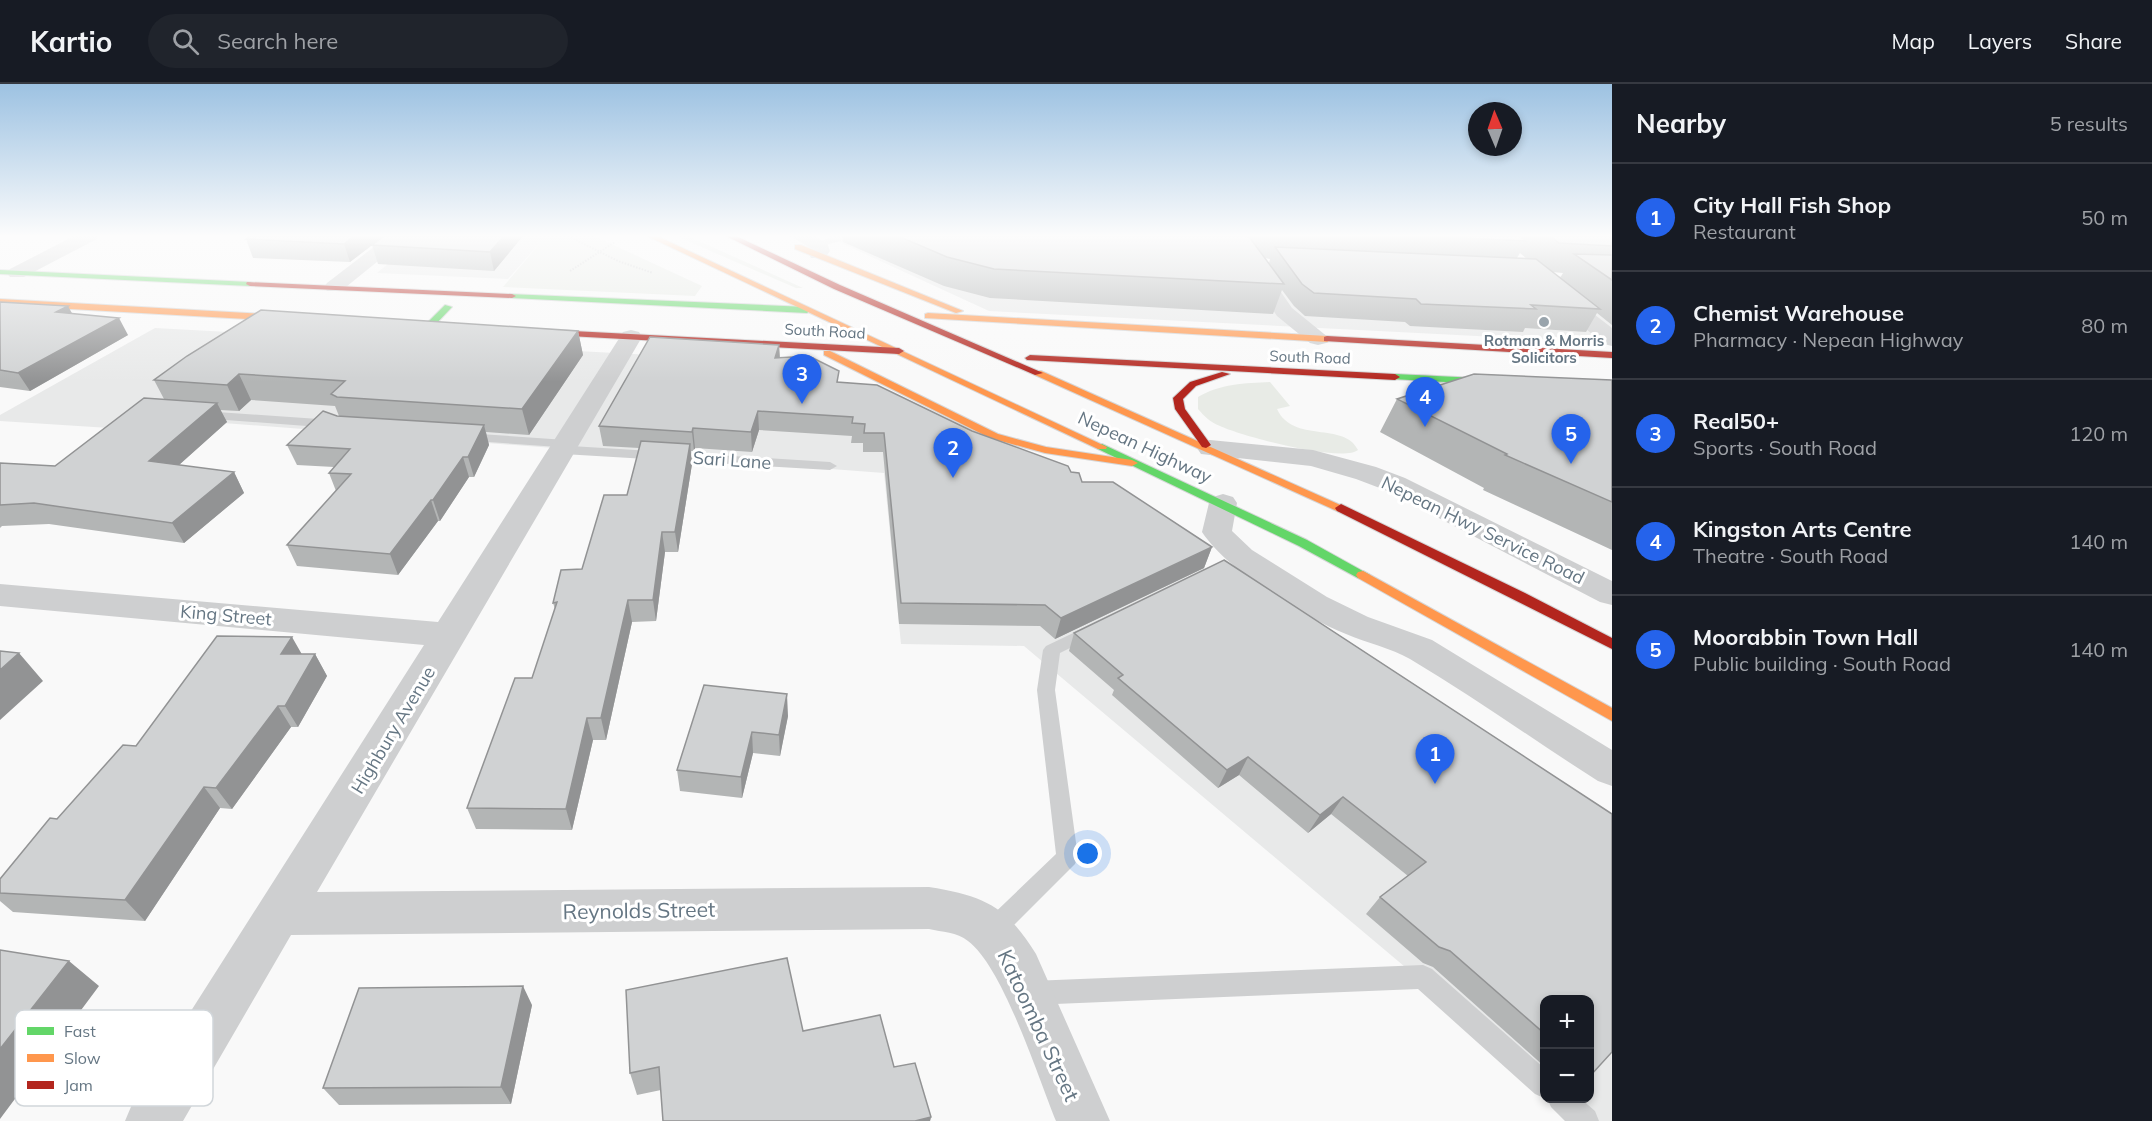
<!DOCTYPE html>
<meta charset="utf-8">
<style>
body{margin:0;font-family:Mulish,sans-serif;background:#20242c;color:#f1f3f6}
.controls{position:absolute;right:18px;bottom:18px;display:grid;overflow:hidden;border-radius:12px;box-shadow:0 3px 9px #0003}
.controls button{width:54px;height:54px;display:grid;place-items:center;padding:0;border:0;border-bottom:2px solid #363941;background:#171b24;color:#f1f3f6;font:30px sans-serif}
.compass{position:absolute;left:1468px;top:18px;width:54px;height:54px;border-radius:50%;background:#171b24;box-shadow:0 3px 9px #0003;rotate:358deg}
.you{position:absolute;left:1088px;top:770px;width:21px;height:21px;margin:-15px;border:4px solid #fff;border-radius:50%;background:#1a73e8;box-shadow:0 0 0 9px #1a73e833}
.badge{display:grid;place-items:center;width:39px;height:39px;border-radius:50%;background:#2563eb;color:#fff;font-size:20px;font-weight:700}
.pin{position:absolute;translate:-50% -50px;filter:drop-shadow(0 2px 3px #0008)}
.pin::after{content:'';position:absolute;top:32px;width:21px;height:18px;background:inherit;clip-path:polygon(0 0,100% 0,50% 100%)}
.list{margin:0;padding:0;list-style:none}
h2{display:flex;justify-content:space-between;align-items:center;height:78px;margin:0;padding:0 24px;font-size:26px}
h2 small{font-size:20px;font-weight:400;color:#9ea1a6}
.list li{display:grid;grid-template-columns:39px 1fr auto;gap:18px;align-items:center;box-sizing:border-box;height:108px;padding:0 24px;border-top:2px solid #363941}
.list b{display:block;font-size:22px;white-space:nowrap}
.list p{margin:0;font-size:20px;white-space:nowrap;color:#9ea1a6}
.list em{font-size:20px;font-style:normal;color:#9ea1a6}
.icon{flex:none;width:33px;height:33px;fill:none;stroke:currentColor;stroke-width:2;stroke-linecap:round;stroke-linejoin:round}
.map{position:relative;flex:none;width:1612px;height:1037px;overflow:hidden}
header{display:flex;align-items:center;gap:36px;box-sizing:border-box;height:84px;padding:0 30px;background:#171b24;border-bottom:2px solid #363941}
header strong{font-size:28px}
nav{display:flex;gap:33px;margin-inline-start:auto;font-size:21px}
.search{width:420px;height:54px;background:#20242c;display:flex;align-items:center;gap:15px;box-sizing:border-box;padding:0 21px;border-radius:33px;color:#9ea1a6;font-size:22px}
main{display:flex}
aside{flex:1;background:#171b24}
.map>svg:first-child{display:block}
.built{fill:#e8e9e9}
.green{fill:#e8ebe6}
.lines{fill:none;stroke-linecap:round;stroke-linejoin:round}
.fast-casing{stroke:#d5d6d7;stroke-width:2}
.slow-casing{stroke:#d5d6d7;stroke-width:2}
.jam-casing{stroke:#d5d6d7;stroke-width:2}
.path{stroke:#cbcccd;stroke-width:2;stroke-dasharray:1.5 1.5;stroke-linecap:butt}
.lane{fill:#cecfd0;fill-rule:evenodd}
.street{fill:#cecfd0;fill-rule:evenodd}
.fast{fill:#63d668;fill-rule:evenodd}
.slow{fill:#ff974d;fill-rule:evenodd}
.jam{fill:#b3261e;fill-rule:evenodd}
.wall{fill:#b3b5b5;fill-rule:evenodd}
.shaded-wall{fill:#929394}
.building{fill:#d0d2d3;stroke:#929394;stroke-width:1.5}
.poi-dot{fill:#99a4ac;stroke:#fff;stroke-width:2}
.labels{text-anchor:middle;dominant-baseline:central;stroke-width:6;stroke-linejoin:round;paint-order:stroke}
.far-street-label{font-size:15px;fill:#657683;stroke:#fff}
.far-poi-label{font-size:15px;font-weight:bold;fill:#657683;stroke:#fff}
.street-label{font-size:18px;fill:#657683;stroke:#fff}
.near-street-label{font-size:21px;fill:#657683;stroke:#fff}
.key{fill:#fff;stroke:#d1d6da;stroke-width:1.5}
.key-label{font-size:16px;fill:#657683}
</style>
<header>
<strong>Kartio</strong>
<div class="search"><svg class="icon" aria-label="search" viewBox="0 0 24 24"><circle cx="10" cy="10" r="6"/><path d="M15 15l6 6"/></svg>Search here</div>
<nav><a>Map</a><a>Layers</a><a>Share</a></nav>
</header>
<main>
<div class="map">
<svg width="1612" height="1037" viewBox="0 0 1612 1037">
<rect width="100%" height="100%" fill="#f9f9f9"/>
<path class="built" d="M422,152H546L508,195L377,189Z
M826,152H994L1040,171L1612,194V259L989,227Z
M155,244L652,271L1107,419L1612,760V1037H1589L1562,1015L1590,1014V916H1544V1000L1024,562L901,560L884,389L144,333L125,345L0,337V331Z"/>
<path class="green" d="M546,152H594L702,202L695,212L503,203Z
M676,152H688L803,204H796Z
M1270,298L1290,322L1277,325C1293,360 1344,337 1358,366C1342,379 1241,352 1220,342C1210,338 1205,333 1198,325V313C1220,300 1245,299 1270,298Z"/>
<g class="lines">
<g class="fast-casing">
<path id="fast" d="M0,186L250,198L254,200L250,202L0,190Z
M509,210L807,223L811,226L807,229L512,214L508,212Z
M445,221L452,223L432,244H426V240Z
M1395,290L1499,295L1504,298L1499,301L1392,295V291Z
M1102,360L1307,456L1370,491L1363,495L1358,494L1299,462L1098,365L1097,363Z"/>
</g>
<g class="slow-casing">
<path id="slow" d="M647,152H657L1107,363L1106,365H1098Z
M795,161H801L963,227L956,229L795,165Z
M0,215L298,232L302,235L298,238L0,221Z
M928,229L1327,252L1332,255L1327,258L925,234V230Z
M824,267H830L998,350L1046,363L1132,376L1138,379L1132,382L1045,369L990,354L824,271Z
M1035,287H1041L1347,424L1341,428L1337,427L1035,291Z
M1363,487L1612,624V637L1358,494L1356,491L1358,488Z"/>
</g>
<g class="jam-casing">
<path id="jam" d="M726,152H736L840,201L1043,289L1035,291L834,205Z
M247,198L512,210L516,212L512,214L250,202L246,200Z
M535,245L899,264L904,267L899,270L532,250L531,248Z
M1327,252L1612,268V274L1324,257V253Z
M1030,271L1395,290L1400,293L1395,296L1027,276L1025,274Z
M1222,288L1230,290L1196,302L1183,315L1185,325L1211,361L1206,364L1202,363L1175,325L1173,314L1190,298Z
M1341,420L1525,509L1612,554V565L1337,427L1335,424Z"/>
</g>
<path class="path" d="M568,152L618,177L653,189
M570,187L615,158"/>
<path class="lane" d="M837,152L841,153V157L816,163L811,160Z
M203,327L333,336L339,340L333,344L199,334L197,331L199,328Z
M465,349L566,356L571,357L573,360L571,362L830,378L837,382L830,386L563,370L558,369L556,366L558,363L460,356L458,353Z
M1092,540L1098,542L1101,546L1098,550L1060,569L1055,606L1078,773L1075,780L1000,855L992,858L984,855L980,847L984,839L1056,770L1037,606L1043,566L1046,562Z
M1423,881L1432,885L1544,984V1014L1535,1010L1418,905L1031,921L1022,918L1019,909L1022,900L1031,897Z
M1547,1014H1580L1595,1027L1599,1037H1565L1551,1023Z"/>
<path class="street" d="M74,152H98L95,156L24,193H10L7,189L10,185Z
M388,152H409L341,207H327L324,203L327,199Z
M790,152H814L827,159L830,167L825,174H811L809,170L812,165Z
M1176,152H1203L1256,172L1292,224L1329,254L1326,259L1318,261L1310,259L1277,232L1242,180L1179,156Z
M1557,205L1564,207L1612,244V262L1604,260L1550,215L1547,211L1550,207Z
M631,246L639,248L642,253L317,808L929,803C985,812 1006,822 1036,870L1110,1037H1056C1038,993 1003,883 968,857C957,848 942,848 929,845L291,851L183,1037H125L133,1018L424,561L0,522V500L438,538L620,253L623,248Z
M1210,356L1313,366L1376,383L1405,394L1612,497V521L1600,518L1385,406L1356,395L1311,382L1201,370L1197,364L1201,358Z
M1223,410L1233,413L1237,419L1232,447L1252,466L1327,513L1368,533L1432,556L1612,666V702L1598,697C1535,657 1474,613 1410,575C1391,564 1367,559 1346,550C1302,532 1228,487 1202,448L1209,419L1213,413Z"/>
<use href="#fast" class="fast"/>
<use href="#slow" class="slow"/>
<use href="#jam" class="jam"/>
</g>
<path class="wall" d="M250,152H523L494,187L378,180L372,161L350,178L253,174L246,155Z
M842,152H1612V241L1597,229L1586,248L1525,244L1523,248L1410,242L1405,238L1305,232L1294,222L1282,206L1273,230L990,214L944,202L843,158ZM1520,169L1527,175L1517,174ZM1265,174L1270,175L1269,179ZM1552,188L1563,189L1560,194Z
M0,218L72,229L128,251L30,307L0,303Z
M578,247L583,271L529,351L486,348L489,361L474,393H469L440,437H438L398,491L297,482L287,461L336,407L329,389L334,383L297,381L287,361L337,332H339L335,322L251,316L239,327L220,326L227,338L179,381L234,388L244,409L184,459L49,440L2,442L0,444V379L55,382L164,315L154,296Z
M779,261L780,274L839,298L972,347L1071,388L1082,398L1212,463L1204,484L1055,555L1040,542L899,540L883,368H863V359H851L852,352L759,346L752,368L695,364L694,367H691L692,380L678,468H665L656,537L632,538L606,656H593L572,746L476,745L467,724L532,594L555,525L553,519L582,485L627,411L639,364L603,362L599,342Z
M1612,296V466L1483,406L1484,404L1380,348L1397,315Z
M1224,476L1612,730V968L1591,991L1590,992V915H1545V983L1433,883L1423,879L1366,830L1380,813L1408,792L1331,730L1308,749L1239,691L1218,704L1112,611L1114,606L1069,567L1074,549Z
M302,570H315L327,592L298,643H291L232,725L220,724L145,837L13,828L0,817V795L136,662Z
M704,601L788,632L780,672L753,669L742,714L680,707L677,686Z
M532,921L511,1020L339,1021L323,1004Z
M803,947L894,983L931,1033L930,1037H663L661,1006L637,1011L630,989Z"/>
<path class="shaded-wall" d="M354,152H384L350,178L344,160Z
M504,152H523L494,187L490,168Z
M68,222L78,240L56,228Z
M119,234L128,251L30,307L18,289Z
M578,247L583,271L529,351L522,325Z
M779,261L780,279L775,274Z
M239,290L251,316L239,327L227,301Z
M217,319L227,338L161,397L149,377Z
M758,327L759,346L752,368L751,348Z
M484,341L489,361L474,393L468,373Z
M693,344L695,364L694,367L692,348Z
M690,360L692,380L678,468L675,448Z
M463,373L469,393L440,437L433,416Z
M234,388L244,409L184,459L172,439Z
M431,416L438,437L398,491L390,470Z
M662,448L665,468L656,537L653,516Z
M1212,463L1204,484L1055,555L1061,534Z
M628,516L632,538L606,656L601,634Z
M292,553L304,574L281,570Z
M19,569L43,597L0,636V586Z
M315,570L327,592L298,643L285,622Z
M787,610L788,632L780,672L779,651Z
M278,622L291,643L232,725L216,704Z
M587,634L593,656L572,746L566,725Z
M752,648L753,669L742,714L741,693Z
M1248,673L1239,691L1218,704L1227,686Z
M204,703L220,724L145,837L125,816Z
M1343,713L1331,730L1308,749L1320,731Z
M69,877L99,902L0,1035V965Z
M523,902L532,921L511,1020L501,1003Z
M931,1033L930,1037H915Z"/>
<path class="building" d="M250,152H354L344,160L246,155Z
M384,152H504L490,168L372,161Z
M898,152H1247L1250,154L1284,200L994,185L947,173Z
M1413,152H1520L1526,157Z
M1550,152H1612V162L1559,159Z
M1275,163L1536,175L1600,225L1531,221L1536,225L1421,220L1416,215L1314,209L1302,200Z
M1574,170L1612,171V196Z
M0,218L68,222L56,228L119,234L18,289L0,286Z
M261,226L578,247L522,325L337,313L331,310L345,297L239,290L227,301L154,296L187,272Z
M650,253L779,261L775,274L809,272L839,287L837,298L877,301L972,347L1068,382L1071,388L1079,389L1082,398H1113L1212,463L1061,534L1045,521L901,519L884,349H864L865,340L852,339L853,333L758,327L751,348L693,344L692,348L599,342Z
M1474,290L1612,296V418L1505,371L1507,370L1397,315Z
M144,314L217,319L149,377L234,388L172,439L34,419L0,421V379L55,382Z
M323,327L337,332L484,341L468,373H463L433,416H431L390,470L287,461L351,390L329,389L350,365L287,361Z
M641,357L690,360L675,448H662L653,516H628L601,634H587L566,725L467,724L515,594H532L557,518L553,519L561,486L582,485L604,411H627Z
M1224,476L1612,730V968L1591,991L1590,989V915H1545V950L1450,867L1439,863L1380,813L1426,778L1343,713L1320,731L1248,673L1227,686L1118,594L1123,591L1074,549Z
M217,552L292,553L281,570H315L285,622H278L216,704L204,703L125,816L0,809V795L50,734L57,735L123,661L136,662Z
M0,567L19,569L0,586Z
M704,601L787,610L779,651L752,648L741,693L677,686Z
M0,866L69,877L0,965Z
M787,874L803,947L880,931L894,983L915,979L931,1033L915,1037H663L659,983L630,989L626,906Z
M523,902L501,1003L323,1004L359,904Z"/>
<linearGradient id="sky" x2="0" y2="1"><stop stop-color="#9dc2e2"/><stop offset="0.51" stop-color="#fcfcfc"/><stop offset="1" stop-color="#fcfcfc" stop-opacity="0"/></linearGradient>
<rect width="1612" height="298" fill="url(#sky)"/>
<circle class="poi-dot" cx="1544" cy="238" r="6"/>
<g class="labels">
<g class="far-street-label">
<text transform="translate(825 247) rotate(3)">South Road</text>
<text transform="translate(1310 273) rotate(2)">South Road</text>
</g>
<g class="far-poi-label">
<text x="1544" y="256">Rotman &amp; Morris<tspan x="1544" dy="17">Solicitors</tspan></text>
</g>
<g class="street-label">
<text transform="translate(1145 363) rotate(25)">Nepean Highway</text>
<text transform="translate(732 376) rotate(4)">Sari Lane</text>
<text transform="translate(1483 446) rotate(26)">Nepean Hwy Service Road</text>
<text transform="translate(226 531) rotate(5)">King Street</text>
<text transform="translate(393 646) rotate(-59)">Highbury Avenue</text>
</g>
<g class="near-street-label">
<text transform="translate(639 826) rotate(-1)">Reynolds Street</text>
<text transform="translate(1039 941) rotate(65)">Katoomba Street</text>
</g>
</g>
<rect x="15" y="926" width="198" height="96" rx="9" class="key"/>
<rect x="27" y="943" width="27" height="8" fill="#63d668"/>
<rect x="27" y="970" width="27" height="8" fill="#ff974d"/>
<rect x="27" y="997" width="27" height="8" fill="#b3261e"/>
<g class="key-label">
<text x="64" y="953">Fast</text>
<text x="64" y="980">Slow</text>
<text x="64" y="1007">Jam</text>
</g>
</svg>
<div class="controls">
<button>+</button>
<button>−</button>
</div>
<svg class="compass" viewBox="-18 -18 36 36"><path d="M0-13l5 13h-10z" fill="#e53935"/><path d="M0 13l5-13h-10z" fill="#9ea1a6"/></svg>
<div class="you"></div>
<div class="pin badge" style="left:1435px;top:700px">1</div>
<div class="pin badge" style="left:953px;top:394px">2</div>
<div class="pin badge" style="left:802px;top:320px">3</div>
<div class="pin badge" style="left:1425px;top:343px">4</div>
<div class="pin badge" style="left:1571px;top:380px">5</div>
</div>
<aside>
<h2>Nearby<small>5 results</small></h2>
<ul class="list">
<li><span class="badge">1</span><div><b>City Hall Fish Shop</b><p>Restaurant</p></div><em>50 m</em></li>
<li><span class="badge">2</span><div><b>Chemist Warehouse</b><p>Pharmacy · Nepean Highway</p></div><em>80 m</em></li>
<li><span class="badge">3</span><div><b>Real50+</b><p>Sports · South Road</p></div><em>120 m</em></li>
<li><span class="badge">4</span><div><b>Kingston Arts Centre</b><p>Theatre · South Road</p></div><em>140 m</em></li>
<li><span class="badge">5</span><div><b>Moorabbin Town Hall</b><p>Public building · South Road</p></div><em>140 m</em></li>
</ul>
</aside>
</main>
